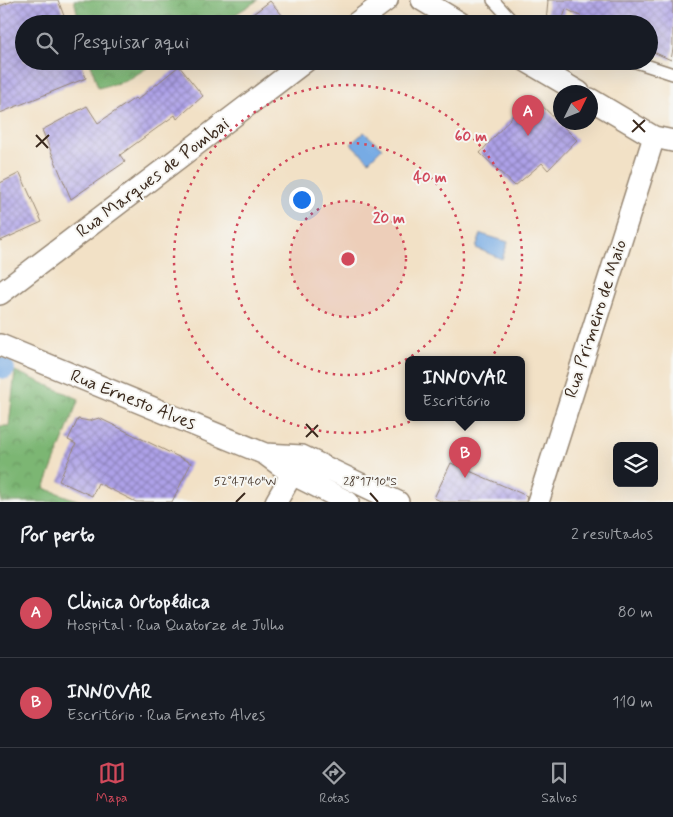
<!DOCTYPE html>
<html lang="pt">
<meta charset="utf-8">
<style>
body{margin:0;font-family:Mynerve,sans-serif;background:#242831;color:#f1f3f6}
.controls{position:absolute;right:15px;bottom:15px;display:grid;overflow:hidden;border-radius:8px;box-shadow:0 5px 20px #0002}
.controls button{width:45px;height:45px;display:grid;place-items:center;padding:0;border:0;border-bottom:1px solid #363941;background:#171b24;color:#f1f3f6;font:25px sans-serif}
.compass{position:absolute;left:553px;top:85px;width:45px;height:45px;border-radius:50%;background:#171b24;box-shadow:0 5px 20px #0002;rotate:47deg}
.you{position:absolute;left:301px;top:199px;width:18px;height:18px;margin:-12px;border:4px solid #fff;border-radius:50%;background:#1a73e8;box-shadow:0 0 0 8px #1a73e833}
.badge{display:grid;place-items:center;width:32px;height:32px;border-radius:50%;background:#d1495b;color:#fff;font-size:16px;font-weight:700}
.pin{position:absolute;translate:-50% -41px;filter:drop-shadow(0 1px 2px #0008)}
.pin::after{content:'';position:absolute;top:26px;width:18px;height:15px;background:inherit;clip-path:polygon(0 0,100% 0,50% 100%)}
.popup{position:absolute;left:405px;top:356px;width:120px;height:65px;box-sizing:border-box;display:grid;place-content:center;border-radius:8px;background:#171b24;filter:drop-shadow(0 1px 4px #0005);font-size:16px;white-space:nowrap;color:#9ea1a6}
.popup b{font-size:19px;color:#f1f3f6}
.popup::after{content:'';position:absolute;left:50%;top:100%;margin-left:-10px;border:10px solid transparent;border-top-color:#171b24}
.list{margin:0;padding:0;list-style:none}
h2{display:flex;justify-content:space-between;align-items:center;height:65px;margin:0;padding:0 20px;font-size:21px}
h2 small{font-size:16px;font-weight:400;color:#9ea1a6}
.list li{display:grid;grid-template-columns:32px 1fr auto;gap:15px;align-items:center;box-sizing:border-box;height:90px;padding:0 20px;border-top:1px solid #363941}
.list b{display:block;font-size:19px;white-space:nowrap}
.list p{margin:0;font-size:16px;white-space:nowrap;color:#9ea1a6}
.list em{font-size:16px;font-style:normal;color:#9ea1a6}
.icon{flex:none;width:28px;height:28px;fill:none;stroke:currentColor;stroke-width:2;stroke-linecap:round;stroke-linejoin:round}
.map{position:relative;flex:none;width:673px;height:502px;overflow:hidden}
.search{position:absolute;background:#171b24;box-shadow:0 5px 20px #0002;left:15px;right:15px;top:15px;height:55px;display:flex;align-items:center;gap:12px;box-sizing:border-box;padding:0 18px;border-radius:28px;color:#9ea1a6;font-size:19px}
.sheet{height:245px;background:#171b24}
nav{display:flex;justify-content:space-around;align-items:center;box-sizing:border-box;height:70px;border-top:1px solid #363941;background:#171b24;font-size:14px;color:#9ea1a6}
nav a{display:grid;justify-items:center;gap:2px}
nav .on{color:#d1495b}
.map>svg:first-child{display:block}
.forest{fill:url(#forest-crowns);stroke:#5c7048}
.water{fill:#77abe4;stroke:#596a81}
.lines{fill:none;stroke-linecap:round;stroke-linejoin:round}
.canal{stroke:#77abe4;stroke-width:20}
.building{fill:url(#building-cross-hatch)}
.lane-casing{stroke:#968672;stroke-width:14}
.street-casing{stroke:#968672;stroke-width:24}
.lane{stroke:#fff;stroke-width:11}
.street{stroke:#fff;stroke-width:21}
.ticks{fill:none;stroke:#3b2a1e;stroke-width:2}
.ring{fill:none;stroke:#d1495b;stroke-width:2.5;stroke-dasharray:2.5 5}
.labels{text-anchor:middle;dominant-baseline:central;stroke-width:4;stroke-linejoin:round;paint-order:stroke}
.street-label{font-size:18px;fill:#3b2a1e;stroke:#f6f6f2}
.ticks-label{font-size:12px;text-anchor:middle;fill:#3b2a1e;stroke:#f6f6f2;stroke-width:4;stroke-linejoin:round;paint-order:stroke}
.centre{fill:#d1495b;stroke:#f6f6f2;stroke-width:2.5}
.ring-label{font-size:15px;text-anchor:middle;font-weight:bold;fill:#d1495b;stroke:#f6f6f2;stroke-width:4;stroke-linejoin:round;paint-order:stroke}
</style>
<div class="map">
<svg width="673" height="502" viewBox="0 0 673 502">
<defs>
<pattern id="forest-crowns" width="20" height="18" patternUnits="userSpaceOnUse" patternTransform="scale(1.25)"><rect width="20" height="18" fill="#7cb673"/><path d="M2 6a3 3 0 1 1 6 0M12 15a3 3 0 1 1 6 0" fill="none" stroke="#67945e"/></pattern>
<pattern id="building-cross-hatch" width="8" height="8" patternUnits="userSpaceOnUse" patternTransform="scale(1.25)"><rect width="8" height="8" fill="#ada1e8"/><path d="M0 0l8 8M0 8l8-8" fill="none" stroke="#8e83bb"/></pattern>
</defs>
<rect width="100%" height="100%" fill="#f6f6f2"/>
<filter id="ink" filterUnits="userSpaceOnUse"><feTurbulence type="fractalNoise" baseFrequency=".02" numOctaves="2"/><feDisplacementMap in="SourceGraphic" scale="10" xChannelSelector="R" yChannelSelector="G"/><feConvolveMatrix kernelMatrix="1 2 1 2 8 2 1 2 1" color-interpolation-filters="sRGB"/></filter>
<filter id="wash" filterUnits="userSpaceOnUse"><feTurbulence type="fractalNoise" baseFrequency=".0096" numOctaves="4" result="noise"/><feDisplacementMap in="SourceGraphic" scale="20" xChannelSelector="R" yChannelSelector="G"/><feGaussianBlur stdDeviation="1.12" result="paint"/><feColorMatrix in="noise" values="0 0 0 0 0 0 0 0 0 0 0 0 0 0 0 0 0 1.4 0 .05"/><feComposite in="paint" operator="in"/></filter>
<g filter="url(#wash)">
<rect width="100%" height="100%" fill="#f2e1c6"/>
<path class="forest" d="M74,0H258L220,24H80Z
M90,61H158L126,81L98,88Z
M15,371L79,399L44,488L82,502H1L0,426H9Z"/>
<path class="water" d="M364,132L382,148L369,161L351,144Z
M481,234L508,242L502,259L476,248Z"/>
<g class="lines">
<path class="canal" d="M0,367L5,369"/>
</g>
<g id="blocks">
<path class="building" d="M15,0H58L67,24H24V61H80L86,78L0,113V6Z
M547,0H673V49L671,60L649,50V24H596L566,9L561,24H546L548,0Z
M270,1L290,24H240Z
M179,66L203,96L177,119L175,115L120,155L125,162L71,199L42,130L87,106L98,123L135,98L137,100Z
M531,95L577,140L548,170L542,163L515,186L480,153Z
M20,173L42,222L0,241V183Z
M99,418L191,463L172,502H136L98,483L92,496L59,481L76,444L68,440L78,419L89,421Z
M451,463L527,496L526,502H443L434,498Z"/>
</g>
</g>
<g filter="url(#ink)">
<use href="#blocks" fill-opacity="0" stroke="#968672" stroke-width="1"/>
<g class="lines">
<g class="lane-casing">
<path id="lane" d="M493,0L515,24
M633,61L673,74"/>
</g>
<g class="street-casing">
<path id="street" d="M422,0L462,24
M355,24L387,0
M526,61L579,92
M590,99L654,137L673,141
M0,294L306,61
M0,345L265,454L292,474L348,502
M265,454L302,456L398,502
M276,502L298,463
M538,502L654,137"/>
</g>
<use href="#lane" class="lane"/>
<use href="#street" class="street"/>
</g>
</g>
<path class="ticks" d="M633,120L645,132M632,132L645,120M36,135L48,148M36,147L49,135M306,424L318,437M306,437L318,425M370,493L378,502M236,502L245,493"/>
<circle cx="348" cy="259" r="58" fill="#d1495b" fill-opacity=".12"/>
<g class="ring">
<circle cx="348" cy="259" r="58"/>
<circle cx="348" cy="259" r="116"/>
<circle cx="348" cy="259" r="174"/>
</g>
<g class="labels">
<g class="street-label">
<text transform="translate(153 178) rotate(-37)">Rua Marques de Pombai</text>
<text transform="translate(596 319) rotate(-72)">Rua Primeiro de Maio</text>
<text transform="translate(133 400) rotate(22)">Rua Ernesto Alves</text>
</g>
</g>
<g class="ticks-label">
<text x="370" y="485">28°17'10"S</text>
<text x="245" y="485">52°47'40"W</text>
</g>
<circle cx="348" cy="259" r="8" class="centre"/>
<g class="ring-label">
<text x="471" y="141">60 m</text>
<text x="430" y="182">40 m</text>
<text x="389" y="223">20 m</text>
</g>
</svg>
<div class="controls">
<button><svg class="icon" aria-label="layers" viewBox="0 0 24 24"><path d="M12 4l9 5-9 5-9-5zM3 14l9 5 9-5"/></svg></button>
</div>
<svg class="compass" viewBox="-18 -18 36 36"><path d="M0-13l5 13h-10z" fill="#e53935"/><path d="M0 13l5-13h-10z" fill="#9ea1a6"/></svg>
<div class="you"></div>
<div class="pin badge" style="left:528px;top:136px">A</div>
<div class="pin badge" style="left:465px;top:478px">B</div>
<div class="popup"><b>INNOVAR</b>Escritório</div>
<div class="search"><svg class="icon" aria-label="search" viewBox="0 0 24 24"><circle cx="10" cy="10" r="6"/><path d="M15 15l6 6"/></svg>Pesquisar aqui</div>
</div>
<section class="sheet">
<h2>Por perto<small>2 resultados</small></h2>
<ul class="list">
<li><span class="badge">A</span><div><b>Clinica Ortopédica</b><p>Hospital · Rua Quatorze de Julho</p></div><em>80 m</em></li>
<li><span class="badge">B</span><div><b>INNOVAR</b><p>Escritório · Rua Ernesto Alves</p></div><em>110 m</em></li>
</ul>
</section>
<nav>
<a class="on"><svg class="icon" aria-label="map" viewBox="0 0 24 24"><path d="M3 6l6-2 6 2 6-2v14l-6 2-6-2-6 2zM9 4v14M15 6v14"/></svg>Mapa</a>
<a><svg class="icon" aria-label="directions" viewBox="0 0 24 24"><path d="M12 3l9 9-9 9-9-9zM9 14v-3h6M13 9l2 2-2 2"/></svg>Rotas</a>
<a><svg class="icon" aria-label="saved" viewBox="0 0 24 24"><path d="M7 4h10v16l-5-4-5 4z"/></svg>Salvos</a>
</nav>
